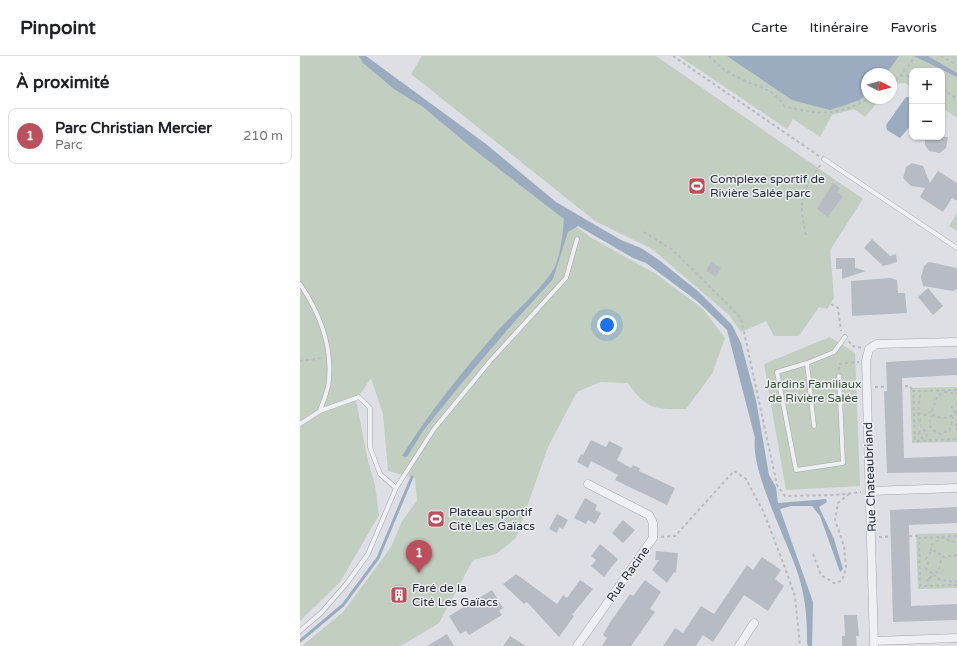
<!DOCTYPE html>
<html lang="fr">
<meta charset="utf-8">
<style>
body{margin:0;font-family:"Varela Round",sans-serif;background:#f2f2f2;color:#202124}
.controls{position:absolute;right:12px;top:12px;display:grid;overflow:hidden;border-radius:8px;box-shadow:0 1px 3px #0004}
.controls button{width:36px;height:36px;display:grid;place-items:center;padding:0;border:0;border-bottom:1px solid #e0e0e0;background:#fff;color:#202124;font:20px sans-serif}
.compass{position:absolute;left:561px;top:12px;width:36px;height:36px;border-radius:50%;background:#fff;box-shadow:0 1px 3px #0004;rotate:95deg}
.you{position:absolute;left:307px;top:269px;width:14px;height:14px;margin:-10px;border:3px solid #fff;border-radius:50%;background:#1a73e8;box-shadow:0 0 0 6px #1a73e833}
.badge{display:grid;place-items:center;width:26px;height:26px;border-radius:50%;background:#bd4e5b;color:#fff;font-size:13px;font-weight:700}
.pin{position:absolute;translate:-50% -33px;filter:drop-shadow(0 1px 2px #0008)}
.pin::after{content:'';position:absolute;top:21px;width:14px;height:12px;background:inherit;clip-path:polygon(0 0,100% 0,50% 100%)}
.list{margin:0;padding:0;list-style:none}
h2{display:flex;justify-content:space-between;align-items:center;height:52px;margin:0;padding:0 16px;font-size:17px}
h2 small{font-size:13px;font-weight:400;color:#757577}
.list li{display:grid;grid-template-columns:26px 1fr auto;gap:12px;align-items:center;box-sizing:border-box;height:56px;margin:0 8px 8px;padding:0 8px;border:1px solid #e0e0e0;border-radius:8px}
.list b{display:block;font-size:15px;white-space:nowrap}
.list p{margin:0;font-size:13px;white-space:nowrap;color:#757577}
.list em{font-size:13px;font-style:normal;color:#757577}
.map{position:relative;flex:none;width:657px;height:590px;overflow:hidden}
header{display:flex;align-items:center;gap:24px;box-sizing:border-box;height:56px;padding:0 20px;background:#fff;border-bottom:1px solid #e0e0e0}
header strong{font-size:19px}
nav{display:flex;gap:22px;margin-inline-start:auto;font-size:14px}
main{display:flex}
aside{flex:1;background:#fff}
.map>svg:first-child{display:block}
.green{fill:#c2cebf}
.water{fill:#9bacc1}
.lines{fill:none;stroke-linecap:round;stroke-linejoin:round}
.stream{stroke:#9bacc1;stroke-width:3}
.building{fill:#b7bcc4}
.lane-casing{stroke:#a3a6ae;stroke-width:5}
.street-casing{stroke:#a3a6ae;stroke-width:9}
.path{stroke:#b7bac0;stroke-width:2;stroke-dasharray:3 3;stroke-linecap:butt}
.lane{stroke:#eff0f4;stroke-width:4}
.street{stroke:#eff0f4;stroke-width:8}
.labels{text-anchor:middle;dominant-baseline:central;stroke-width:3;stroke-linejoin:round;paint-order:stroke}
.poi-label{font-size:12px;fill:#282e39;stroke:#eceef3;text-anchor:start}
.park-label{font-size:12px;fill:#3b5337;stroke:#eceef3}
.street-label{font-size:12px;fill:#282e39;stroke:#eceef3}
</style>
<header>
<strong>Pinpoint</strong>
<nav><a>Carte</a><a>Itinéraire</a><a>Favoris</a></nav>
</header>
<main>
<aside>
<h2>À proximité<small></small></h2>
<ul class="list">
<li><span class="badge">1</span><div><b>Parc Christian Mercier</b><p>Parc</p></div><em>210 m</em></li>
</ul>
</aside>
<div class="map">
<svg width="657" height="590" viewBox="0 0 657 590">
<rect width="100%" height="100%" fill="#dddfe5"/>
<path class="green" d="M0,0H62L66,7L290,181L356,218L403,253L425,282L412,318L386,353C354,353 347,354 328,327L300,326L277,336L248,391L216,482L196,498L173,504L139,567L106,587L99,590H2L44,555L91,491L102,465L117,445L115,422L88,415L83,358L71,322L56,344L68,405L75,429L79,459L40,526L0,565Z
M122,0H356L563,143L530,194L534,242L527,253L519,251L499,280H474L466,265L441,276L429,259L352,193L295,165L111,18Z
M379,0H657V62L642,52V15H612V32L605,27L593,28L591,31V18H567V42H581L565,61L554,53L532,59L520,81L493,63L487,73Z
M657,157V175L649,170Z
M530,281L555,297L560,430L486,434L464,308Z
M657,331V386L612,387L610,332Z
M657,477V532L618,533L616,478Z"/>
<path class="water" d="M59,0H66L186,88L256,146L321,184L341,192L359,204L399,236L432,269L441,287L456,344L469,419L476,431L478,447L526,443L527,446L519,451L534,483L543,513L540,516L520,460L512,450H491L480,453L513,546L512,590H508L507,587C507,561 506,544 498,518C487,484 450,414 455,382L427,274L397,245L346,207L333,202L278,170L268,176L253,223L215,265L161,328L123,375L107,401L102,400C129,357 161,317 194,279C209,261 249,227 256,208C261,194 263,178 264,163L177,96L123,51L94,33L63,7Z
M427,0H599L586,18H567V37L560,44L530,54L492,44Z
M614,0H628L657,17V21Z
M606,41H612V68L600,82L587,74L586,69Z"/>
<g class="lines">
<path class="stream" d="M0,585L43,549L78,502L112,421"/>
</g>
<path class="building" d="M625,81H648L646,92L640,97L629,95L625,89Z
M612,107L623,110L630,127L638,115L657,127V145L652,142L643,156L620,141L625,132L611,130L603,122L606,111Z
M533,127L540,132L537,136L543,140L528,161L517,153Z
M572,183L590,200L596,198L597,206L583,210L564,192Z
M536,202H555V212L566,215L542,223V213H536Z
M411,206L421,212L416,221L406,215Z
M629,206L657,212V233L653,235L623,230L621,221L624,210Z
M590,222L597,224L598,237H605L607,257L552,260L551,225Z
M628,232L643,250L633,259L618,241Z
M657,302V319L602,322L604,402L657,400V416L587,417L584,335H587L586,306Z
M291,384L306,391L309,385L323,392L317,404L331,412L333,409L340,412L339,415L375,432L367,449L315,424L318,419L291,405L288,412L277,406L281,398L283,399Z
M285,442L297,449L295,454L301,457L295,468L288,464L286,468L274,462Z
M657,451V467L609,469L611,550L657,548V564L593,566L590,454Z
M257,458L268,464L263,473L259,471L257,477L249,473Z
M323,464L335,474L323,487L312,477Z
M300,488L318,503L304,521L291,510L296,504L291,500Z
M356,495L378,497L376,517L374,516L367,527L352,514L359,504H355Z
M462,501L481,514L475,523L484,530L468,555L444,539L413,586L403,579L396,590H363L375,572L383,577L401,550L414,558L447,509L453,514Z
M216,518L257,548L263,539L267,542L280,524L293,533L272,559L274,560L259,581L227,546L224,548L203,528Z
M345,524L361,536L350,553L355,556L331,590H302L307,582L303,579L309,568L330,538L333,540Z
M90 537a9 9 0 1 1 18 0a9 9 0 1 1-18 0Z
M192,534L203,552L199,555L202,559L169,579L166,575L160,578L149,560Z
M544,559H557L559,580H556L557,590H542V580H545Z
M147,578L154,590H127Z
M210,580L226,590H203Z"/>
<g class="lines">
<g class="lane-casing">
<path id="lane" d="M524,103L657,192
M0,228C19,256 32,288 29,323C29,333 23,345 20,355L0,368
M507,307L514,370
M539,320L543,407L496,414L477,316L507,307L534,296L545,281
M20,355L59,341L70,352V391L80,418L96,432
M0,575L21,557L47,527L68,498L96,432L134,373L191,304L266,222L277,183"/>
</g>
<g class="street-casing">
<path id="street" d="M570,435L657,432
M575,585L657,582
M277,590L353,482V467L349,459L288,428
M439,590L454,567
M574,590L566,305L569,293L577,288L657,286"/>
</g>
<path class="path" d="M373,0L519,100
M409,0C418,9 427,17 439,22C457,31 474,32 484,50C520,60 538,59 571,42
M641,0L657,9
M600,20L616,0
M591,28L600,20H612
M642,34L657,42
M344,176L374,195L441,262L477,429L485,440L536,439L561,436
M506,179C498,145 501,136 521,108
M531,248L538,252L541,275
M549,285L552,290L562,292
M0,305L23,302
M539,314V308L559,306
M575,331L610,330L613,335
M657,334L613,335L615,385L657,383
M620,339L618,357L622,374
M656,356L652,354V351L657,348
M657,356C651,363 641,363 633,359L632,355L638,339L646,336L657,338
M618,357L626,359L632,355
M633,359L630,362L629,369L634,375L641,378L650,374L653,361
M657,367L655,371L657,374
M619 378a4 4 0 1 1 8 0a4 4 0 1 1-8 0Z
M657,480L619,482L620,530L657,529
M361,481L375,480L434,415L446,423L463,455L481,501L495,540L500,590
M579,481L618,480L619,482
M631,495V489L642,482L657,487
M513,498L521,519L534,527L542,525L546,512L544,490L535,464L538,447L549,438
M657,499L643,501L640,507L639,515L633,518L640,524L657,526
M628,522L631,523L629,525L627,524Z
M630,522L633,518L626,513L628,507L626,503L631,495H636L643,501"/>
<use href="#lane" class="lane"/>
<use href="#street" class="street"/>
</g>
<defs>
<g id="stadium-square" transform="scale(0.9)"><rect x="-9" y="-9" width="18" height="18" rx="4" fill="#bd4e5b" stroke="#eceef3"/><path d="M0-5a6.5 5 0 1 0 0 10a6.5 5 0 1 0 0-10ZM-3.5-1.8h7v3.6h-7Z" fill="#fff"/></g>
<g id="building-square" transform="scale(0.9)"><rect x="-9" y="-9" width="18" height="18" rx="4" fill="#bd4e5b" stroke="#eceef3"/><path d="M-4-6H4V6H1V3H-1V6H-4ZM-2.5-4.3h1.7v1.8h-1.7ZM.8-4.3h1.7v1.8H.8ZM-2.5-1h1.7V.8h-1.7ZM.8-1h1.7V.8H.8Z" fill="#fff"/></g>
</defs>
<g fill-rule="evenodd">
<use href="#stadium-square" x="397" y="130"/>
<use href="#stadium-square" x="136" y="463"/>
<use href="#building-square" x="99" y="539"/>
</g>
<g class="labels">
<g class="poi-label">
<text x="410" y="123">Complexe sportif de<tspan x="410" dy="14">Rivière Salée parc</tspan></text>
<text x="149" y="456">Plateau sportif<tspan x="149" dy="14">Cité Les Gaïacs</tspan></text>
<text x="112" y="532">Faré de la<tspan x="112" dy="14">Cité Les Gaïacs</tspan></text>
</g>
<g class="park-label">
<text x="513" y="328">Jardins Familiaux<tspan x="513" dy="14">de Rivière Salée</tspan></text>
</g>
<g class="street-label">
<text transform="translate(570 421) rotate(-92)">Rue Chateaubriand</text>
<text transform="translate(328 518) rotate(-55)">Rue Racine</text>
</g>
</g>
</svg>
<div class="controls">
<button>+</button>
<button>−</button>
</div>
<svg class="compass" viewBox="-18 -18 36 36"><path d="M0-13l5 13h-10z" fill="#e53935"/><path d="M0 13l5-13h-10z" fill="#757577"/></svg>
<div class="you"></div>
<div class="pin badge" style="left:119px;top:517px">1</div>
</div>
</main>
